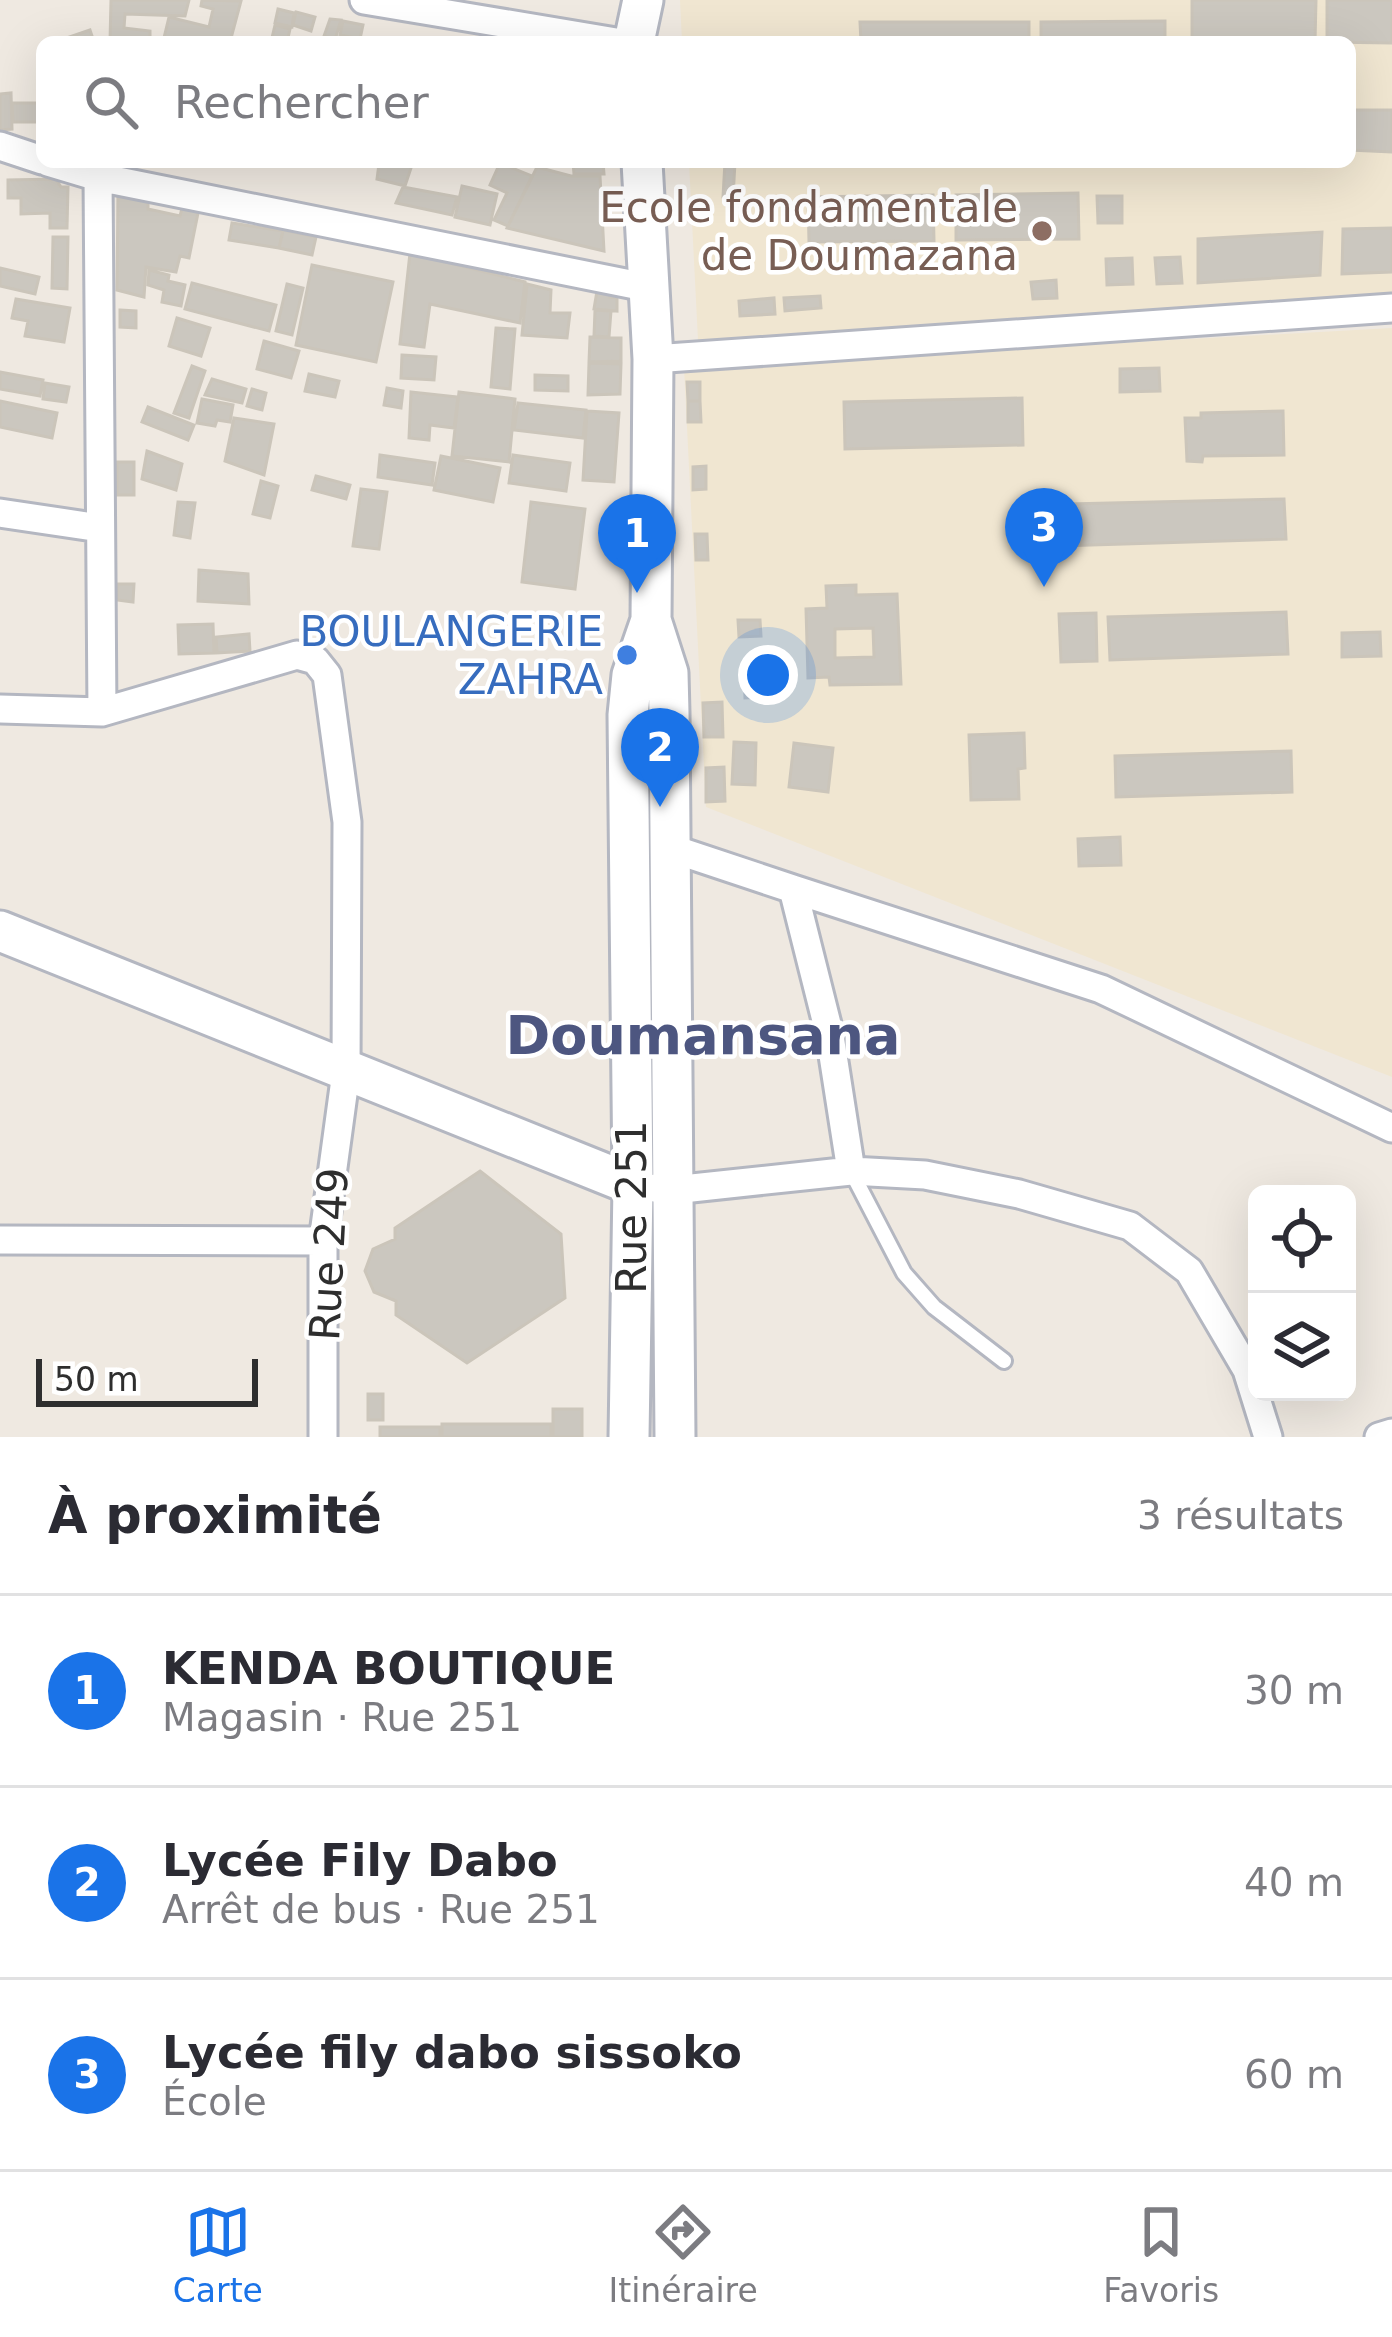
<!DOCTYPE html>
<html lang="fr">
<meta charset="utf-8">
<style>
body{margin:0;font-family:"DejaVu Sans",sans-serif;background:#f2f2f3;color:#2b2b33}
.controls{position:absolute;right:36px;bottom:36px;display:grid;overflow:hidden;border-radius:18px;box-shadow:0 12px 48px #0002}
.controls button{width:108px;height:108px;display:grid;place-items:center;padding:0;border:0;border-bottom:3px solid #e1e1e2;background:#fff;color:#2b2b33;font:60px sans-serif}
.scale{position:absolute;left:36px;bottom:30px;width:222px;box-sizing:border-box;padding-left:12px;border:6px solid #2e2e2e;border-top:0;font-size:33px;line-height:42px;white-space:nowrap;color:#2e2e2e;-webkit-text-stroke:9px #fff;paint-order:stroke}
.you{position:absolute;left:768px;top:675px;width:42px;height:42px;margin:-30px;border:9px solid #fff;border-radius:50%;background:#1a73e8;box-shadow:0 0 0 18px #1a73e833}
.badge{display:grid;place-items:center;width:78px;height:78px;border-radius:50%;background:#1a73e8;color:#fff;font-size:39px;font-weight:700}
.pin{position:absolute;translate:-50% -99px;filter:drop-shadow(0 3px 6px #0008)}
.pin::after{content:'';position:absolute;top:63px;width:42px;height:36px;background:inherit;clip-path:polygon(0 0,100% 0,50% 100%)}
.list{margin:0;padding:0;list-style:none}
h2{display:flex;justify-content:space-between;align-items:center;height:156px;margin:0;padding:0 48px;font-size:51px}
h2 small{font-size:39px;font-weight:400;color:#7c7c81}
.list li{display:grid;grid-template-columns:78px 1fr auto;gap:36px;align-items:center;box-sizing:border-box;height:192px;padding:0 48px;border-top:3px solid #e1e1e2}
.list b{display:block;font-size:45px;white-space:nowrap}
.list p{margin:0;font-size:39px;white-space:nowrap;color:#7c7c81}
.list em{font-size:39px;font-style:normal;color:#7c7c81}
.icon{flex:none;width:66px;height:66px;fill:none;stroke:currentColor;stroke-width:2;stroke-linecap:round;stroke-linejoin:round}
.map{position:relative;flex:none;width:1392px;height:1437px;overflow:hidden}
.search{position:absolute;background:#fff;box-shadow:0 12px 48px #0002;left:36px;right:36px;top:36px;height:132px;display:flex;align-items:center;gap:30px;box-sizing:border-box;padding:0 42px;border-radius:18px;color:#7c7c81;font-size:45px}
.sheet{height:732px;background:#fff}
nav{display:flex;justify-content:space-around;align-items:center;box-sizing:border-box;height:168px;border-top:3px solid #e1e1e2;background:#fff;font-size:33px;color:#7c7c81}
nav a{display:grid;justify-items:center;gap:6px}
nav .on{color:#1a73e8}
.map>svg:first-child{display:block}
.education{fill:#f0e6d1}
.building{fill:#cbc7bf;stroke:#cbc5ba;stroke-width:3;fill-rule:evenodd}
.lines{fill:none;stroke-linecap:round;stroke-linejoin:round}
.lane-casing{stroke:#b4b7c1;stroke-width:20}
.street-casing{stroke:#b4b7c1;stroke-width:33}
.secondary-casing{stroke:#b4b7c1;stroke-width:45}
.lane{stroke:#fff;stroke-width:14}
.street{stroke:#fff;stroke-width:27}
.secondary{stroke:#fff;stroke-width:39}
.education-dot{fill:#8d6e63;stroke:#fff;stroke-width:4.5}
.shop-dot{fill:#3f7fe0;stroke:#fff;stroke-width:4.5}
.labels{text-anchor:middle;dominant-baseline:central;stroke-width:9;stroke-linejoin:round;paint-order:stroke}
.education-label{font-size:42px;fill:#785e54;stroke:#fff;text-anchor:end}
.shop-label{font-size:42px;fill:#366cbe;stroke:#fff;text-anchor:end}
.street-label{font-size:42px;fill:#2e2e2e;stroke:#fff}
.district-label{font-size:54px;font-weight:bold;fill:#4d5680;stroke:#fff}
</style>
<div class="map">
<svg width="1392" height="1437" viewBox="0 0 1392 1437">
<rect width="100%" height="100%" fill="#efe9e1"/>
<path class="education" d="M680,0H1392V299L698,340L689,162H1350V42H682Z
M1392,328V1077L706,807L684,367Z"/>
<path class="building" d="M111,0H189L185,16L125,14L124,28L150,31V42H110Z
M202,0L241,1L230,42H163L169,17L209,27L213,9L201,6Z
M1192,0H1316L1315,42H1192Z
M1327,0H1392V43L1327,42Z
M278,9L294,13L292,27L275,23Z
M296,12L315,17L311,31L293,25Z
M330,19L341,20L335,40L324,36Z
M343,21L363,25L360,39L340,35Z
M1165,21V42H1041V22Z
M860,22H1029V42H861Z
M275,25L290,29L287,42H271Z
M90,30L94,42H55Z
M11,93L12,129L0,130V94Z
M12,103H42V122H13Z
M1350,110H1392V152L1350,150Z
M372,162H413L405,186L377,179L379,164Z
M573,162H603L604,174H574Z
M725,162H735L733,198L723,197Z
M500,163L532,176L508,226L494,220L507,193L490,185Z
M537,167L571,176H600L604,251L507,228Z
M56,179L61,187H68L67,228H50V213L21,214V198H8V180Z
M462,186L497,194L490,225L455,217Z
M403,187L457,197L452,215L396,203Z
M118,191L148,197V209L180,216L183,204L199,208L189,258L180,256L176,272L146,267L144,297L117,290Z
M1078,193L1079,239L956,240V195Z
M933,195L934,241L809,242L808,197Z
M1097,196H1122V223H1098Z
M232,223L283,231L279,248L229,240Z
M1392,228V272L1342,274L1343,229Z
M283,230L316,237L312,255L279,248Z
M1322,232L1320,275L1198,283V239Z
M53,237H68L67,289L52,288Z
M410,253L525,282L520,323L430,304L424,347L400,344Z
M1180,257L1182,283L1157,284L1155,258Z
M1132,258L1133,284L1107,285L1106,259Z
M312,265L393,282L376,362L296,345Z
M0,268L39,277L35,294L0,286Z
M149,270L169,275L168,281L185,285L181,306L162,302L164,290L148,285Z
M1056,280L1057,298L1033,299L1031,282Z
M192,283L276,305L269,331L185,309Z
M287,284L303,288L292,335L276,331Z
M527,284L551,290L550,313H570L567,338L522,335Z
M598,285H611L610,297L617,298V311L594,309Z
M820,296L821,308L785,311L784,298Z
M774,298L775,314L740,316L739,301Z
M16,299L70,308L64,342L25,336L28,321L12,318Z
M120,310L136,311V328L120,327Z
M595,310L611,311L609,337L594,336Z
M177,318L210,328L201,356L169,346Z
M496,328L515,329L510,389L491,387Z
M590,337L621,338V361L589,362Z
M264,341L299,351L291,378L257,369Z
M402,355L436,357L434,380L401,378Z
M589,363L621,364L620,394L588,395Z
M192,366L205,371L189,418L174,413Z
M1159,368L1160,391L1120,392V369Z
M0,372L43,380L40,396L0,389Z
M309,374L339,381L335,397L305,391Z
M535,375L568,376V391L535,390Z
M212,379L246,389L242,403L205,395Z
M687,382H700V401H688Z
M45,383L69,387L66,402L43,399Z
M387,388L403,391L401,408L384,405Z
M252,389L266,393L262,410L247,406Z
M411,392L458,397L454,428L430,425L429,440L409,438Z
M459,392L515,399L509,462L452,456Z
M1022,398L1023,445L845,449L844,402Z
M202,399L233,405L230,422L217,420L215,426L197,423Z
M0,401L57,413L52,438L0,427Z
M688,401H700L701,422H688Z
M518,403L586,410L583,438L514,430Z
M148,407L194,425L188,440L142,422Z
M587,411L619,413L614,482L583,480Z
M1283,411L1284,455L1203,456L1202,462L1187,461L1185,418H1201V413Z
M234,418L274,424L264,475L225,461Z
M147,451L182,464L176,490L142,479Z
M380,455L435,463L432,485L378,477Z
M513,455L570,463L566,491L509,483Z
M441,456L500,468L493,502L434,490Z
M117,462H134V495H117Z
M706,466V489L693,490V467Z
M316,476L350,485L346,499L312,490Z
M261,481L278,486L270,518L253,514Z
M361,489L387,492L379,549L353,546Z
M1284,499L1286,539L1027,547L1025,505Z
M178,502L195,503L190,538L174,535Z
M531,502L585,509L575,589L522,582Z
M695,534H707L708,560H696Z
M199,570L248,574L249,604L198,601Z
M117,584H134L133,602L117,600Z
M856,585V595L897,594L901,684L830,685L829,677L808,678L806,609L827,608L826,586ZM873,628L874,657L835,658V629Z
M1286,612L1288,654L1110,660L1108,617Z
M1096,613L1097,661L1061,662L1059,614Z
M738,620H760L761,636L739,637Z
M213,624L214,653L179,654L178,625Z
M1380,632L1381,656L1342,657V633Z
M249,634L250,651L217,653L216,637Z
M744,671H761L762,697L745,698Z
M722,702L723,737H704L703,703Z
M1024,733L1025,768L1018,769L1019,799L971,800L969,735Z
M734,742L756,743L755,785L732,784Z
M794,743L833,748L828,792L789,787Z
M1291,751L1292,792L1116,797L1115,756Z
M724,767L725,801L706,802V768Z
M1120,837L1121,865L1079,866L1078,839Z
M480,1171L561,1234L565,1298L467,1363L396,1315V1301L374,1292L365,1271L373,1249L395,1239V1228Z
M368,1394H383V1420H368Z
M553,1409H582V1437H553Z
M442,1424H551V1437H442Z
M380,1427H440V1437H380Z"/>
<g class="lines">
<g class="lane-casing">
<path id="lane" d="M852,1173L904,1273L934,1307L1004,1361"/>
</g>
<g class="street-casing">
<path id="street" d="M364,0L616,42
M0,146L42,160
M48,162L98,177L650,288
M98,177L102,712
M653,359L1392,308
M0,513L100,528
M0,709L102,712L297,655L315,660L327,675L347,822L346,1072L323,1241V1437
M673,849L793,889L830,1036L851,1171
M793,889L1101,989L1392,1128
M655,1188L673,1190L851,1171L925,1175L1019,1194L1130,1226L1189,1271L1247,1370L1268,1437
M0,1240L323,1241
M1379,1437L1392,1433"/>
</g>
<g class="secondary-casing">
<path id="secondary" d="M634,42L643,0
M642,162L653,359L651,620L668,673L669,713L675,1437
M0,931L633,1185
M629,1437L633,1185L628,715L632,675L651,620"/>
</g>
<use href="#lane" class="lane"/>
<use href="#street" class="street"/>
<use href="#secondary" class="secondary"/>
</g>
<circle class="education-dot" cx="1042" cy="231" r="12"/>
<circle class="shop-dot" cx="627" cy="655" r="12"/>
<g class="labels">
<g class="education-label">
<text x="1018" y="207">Ecole fondamentale<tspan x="1018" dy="48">de Doumazana</tspan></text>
</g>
<g class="shop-label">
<text x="603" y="631">BOULANGERIE<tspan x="603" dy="48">ZAHRA</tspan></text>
</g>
<g class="street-label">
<text transform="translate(631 1207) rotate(-90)">Rue 251</text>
<text transform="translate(329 1254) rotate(-87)">Rue 249</text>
</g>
<g class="district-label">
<text x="703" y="1035">Doumansana</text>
</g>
</g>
</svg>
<div class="controls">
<button><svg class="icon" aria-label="locate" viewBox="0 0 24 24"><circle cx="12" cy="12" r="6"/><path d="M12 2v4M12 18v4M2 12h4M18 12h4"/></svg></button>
<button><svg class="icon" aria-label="layers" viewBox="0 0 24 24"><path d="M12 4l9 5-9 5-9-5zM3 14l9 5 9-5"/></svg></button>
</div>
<div class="scale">50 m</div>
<div class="you"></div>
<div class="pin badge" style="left:637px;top:593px">1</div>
<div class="pin badge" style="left:660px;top:807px">2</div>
<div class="pin badge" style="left:1044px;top:587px">3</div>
<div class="search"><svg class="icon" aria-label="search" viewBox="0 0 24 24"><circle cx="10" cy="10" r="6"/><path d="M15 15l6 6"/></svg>Rechercher</div>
</div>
<section class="sheet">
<h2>À proximité<small>3 résultats</small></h2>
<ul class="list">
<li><span class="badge">1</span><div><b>KENDA BOUTIQUE</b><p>Magasin · Rue 251</p></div><em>30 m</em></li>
<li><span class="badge">2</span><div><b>Lycée Fily Dabo</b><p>Arrêt de bus · Rue 251</p></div><em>40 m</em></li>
<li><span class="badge">3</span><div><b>Lycée fily dabo sissoko</b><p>École</p></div><em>60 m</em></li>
</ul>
</section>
<nav>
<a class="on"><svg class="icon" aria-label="map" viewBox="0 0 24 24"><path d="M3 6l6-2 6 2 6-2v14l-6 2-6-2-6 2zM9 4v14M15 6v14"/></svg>Carte</a>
<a><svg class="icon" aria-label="directions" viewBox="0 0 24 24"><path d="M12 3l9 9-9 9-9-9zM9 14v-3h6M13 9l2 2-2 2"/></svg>Itinéraire</a>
<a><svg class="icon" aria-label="saved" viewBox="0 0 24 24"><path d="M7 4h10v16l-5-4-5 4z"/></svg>Favoris</a>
</nav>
